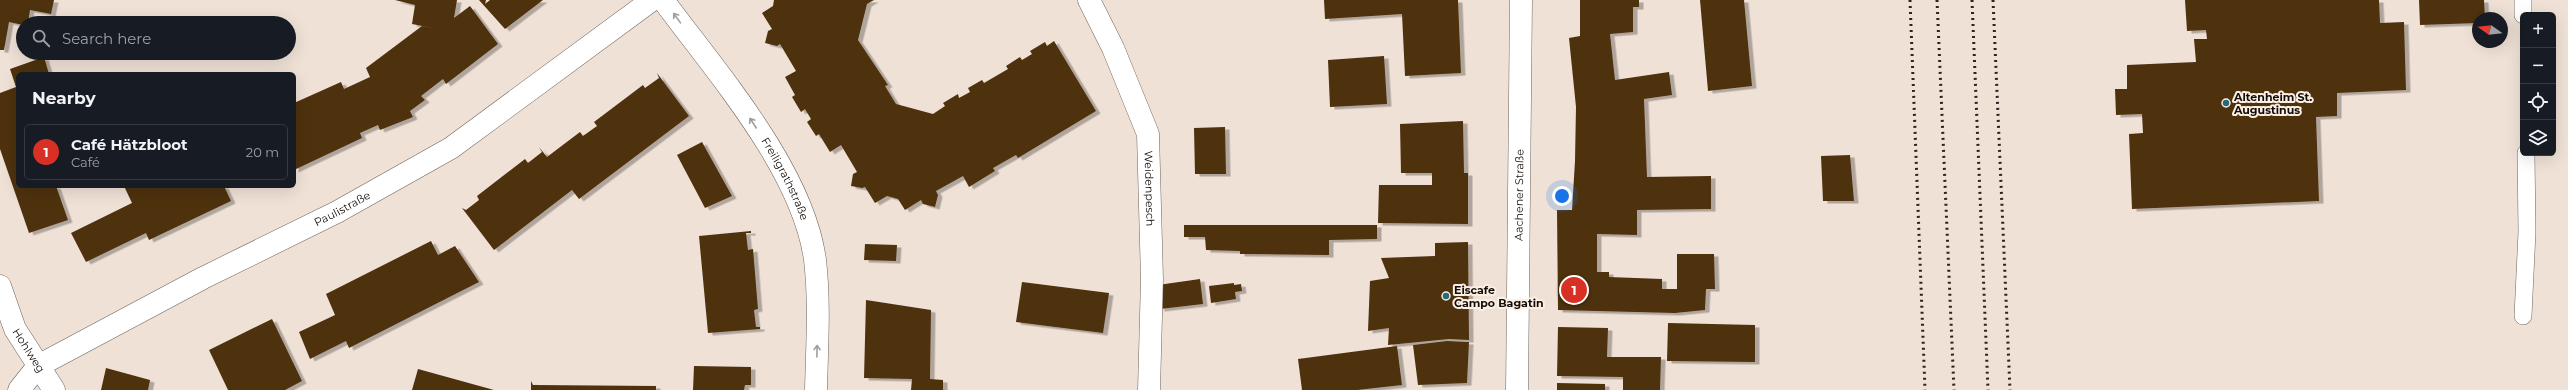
<!DOCTYPE html>
<meta charset="utf-8">
<style>
body{margin:0;font-family:Montserrat,sans-serif;background:#20242c;color:#f1f3f6}
.controls{position:absolute;right:12px;top:12px;display:grid;overflow:hidden;border-radius:6px;box-shadow:0 4px 16px #0002}
.controls button{width:36px;height:36px;display:grid;place-items:center;padding:0;border:0;border-bottom:1px solid #363941;background:#171b24;color:#f1f3f6;font:20px sans-serif}
.compass{position:absolute;left:2472px;top:12px;width:36px;height:36px;border-radius:50%;background:#171b24;box-shadow:0 4px 16px #0002;rotate:285deg}
.you{position:absolute;left:1562px;top:196px;width:14px;height:14px;margin:-10px;border:3px solid #fff;border-radius:50%;background:#1a73e8;box-shadow:0 0 0 6px #1a73e833}
.badge{display:grid;place-items:center;width:26px;height:26px;border-radius:50%;background:#d93025;color:#fff;font-size:13px;font-weight:700}
.pin{position:absolute;translate:-50% -50%;border:2px solid #fff;box-shadow:0 1px 4px #0006}
.list{margin:0;padding:0;list-style:none}
h2{display:flex;justify-content:space-between;align-items:center;height:52px;margin:0;padding:0 16px;font-size:17px}
h2 small{font-size:13px;font-weight:400;color:#9ea1a6}
.list li{display:grid;grid-template-columns:26px 1fr auto;gap:12px;align-items:center;box-sizing:border-box;height:56px;margin:0 8px 8px;padding:0 8px;border:1px solid #363941;border-radius:6px}
.list b{display:block;font-size:15px;white-space:nowrap}
.list p{margin:0;font-size:13px;white-space:nowrap;color:#9ea1a6}
.list em{font-size:13px;font-style:normal;color:#9ea1a6}
.icon{flex:none;width:22px;height:22px;fill:none;stroke:currentColor;stroke-width:2;stroke-linecap:round;stroke-linejoin:round}
.map{position:relative;flex:none;width:2568px;height:390px;overflow:hidden}
.search{position:absolute;background:#171b24;box-shadow:0 4px 16px #0002;left:16px;top:16px;width:280px;height:44px;display:flex;align-items:center;gap:10px;box-sizing:border-box;padding:0 14px;border-radius:22px;color:#9ea1a6;font-size:15px}
.panel{position:absolute;background:#171b24;box-shadow:0 4px 16px #0002;left:16px;top:72px;width:280px;height:116px;border-radius:6px}
.map>svg:first-child{display:block}
.building{fill:#4e3011;filter:url(#shadow)}
.lines{fill:none;stroke-linecap:round;stroke-linejoin:round}
.lane-casing{stroke:#6f645a;stroke-width:18}
.street-casing{stroke:#6f645a;stroke-width:23}
.secondary-casing{stroke:#6f645a;stroke-width:23}
.lane{stroke:#fff;stroke-width:17}
.street{stroke:#fff;stroke-width:22}
.secondary{stroke:#fff;stroke-width:22}
.rail{stroke:#2a2420;stroke-width:3;stroke-dasharray:2 4;stroke-linecap:butt}
.oneway{stroke:#a09e9d}
.poi-dot{fill:#246b79;stroke:#fcefe3;stroke-width:1.5}
.labels{text-anchor:middle;dominant-baseline:central;stroke-width:4;stroke-linejoin:round;paint-order:stroke}
.poi-label{font-size:11px;font-weight:bold;fill:#120d0a;stroke:#fcefe3;text-anchor:start}
.street-label{font-size:11px;fill:#120d0a;stroke:#fcefe3}
</style>
<div class="map">
<svg width="2568" height="390" viewBox="0 0 2568 390">
<defs>
<filter id="shadow"><feDropShadow dx="4.5" dy="2.5" stdDeviation="0" flood-color="#0004"/></filter>
</defs>
<rect width="100%" height="100%" fill="#efe1d6"/>
<path class="building" d="M0,0H54L51,14L30,10L28,23L23,25L9,22L4,50H0Z
M395,0H457L454,18L470,6L498,44L446,84L443,79L421,96L425,100L410,111L413,117L380,130L378,125L360,133L362,138L294,170V103L341,82L344,89L370,77L366,68L422,26L439,29L412,24L415,5Z
M479,0H486L485,4L490,0H543L505,29Z
M774,0H874L867,4L858,40L888,85L885,86L896,104L933,114L945,106L943,103L958,94L959,98L970,92L968,88L982,80L984,83L1008,69L1006,66L1020,57L1022,60L1032,54L1030,51L1045,42L1047,46L1054,41L1096,111L1018,158L1016,155L993,168L995,171L969,187L963,176L936,191L938,195L935,207L923,204L921,200L905,210L898,199L887,196L875,203L865,187L862,188L851,186L853,174L857,172L841,145L830,152L819,134L816,136L807,122L811,119L805,109L801,112L792,97L795,95L785,77L796,71L780,44L777,46L765,43L768,31L772,29L762,13L773,6Z
M1324,0H1458L1461,73L1405,76L1402,14L1325,19Z
M1580,0H1639V7H1633V32L1610,34L1615,80L1669,72L1672,95L1644,99L1647,177L1711,176V209L1637,210V235L1597,234V272H1609V277L1662,279V289H1677V254H1714L1715,289H1706L1705,310L1675,313L1558,310L1557,210H1572L1575,161L1576,107L1569,38L1580,36Z
M1700,0H1744L1752,86L1708,91Z
M2185,0H2379L2380,23L2404,22L2406,90L2337,93V116L2316,117L2319,201L2132,209L2129,134L2143,133L2142,114L2116,115L2115,89H2127V65L2196,62L2194,39H2207L2206,30L2187,31Z
M2419,0H2484L2485,18H2478V23L2420,25Z
M1384,56L1387,104L1330,107L1328,60Z
M44,57L49,74H18V186H56L68,220L29,233L0,149V93L16,87L10,69Z
M657,73L689,116L579,199L572,190L494,250L462,208L466,210L479,200L477,196L525,159L528,163L542,152L539,147L547,157L580,132L583,136L597,126L594,122L643,85L645,88L659,78Z
M1463,121L1464,173H1468V224L1378,223L1379,185H1432V173H1401L1400,124Z
M1225,127L1226,174H1195L1194,128Z
M702,142L732,196L705,208L677,155Z
M1850,155L1854,201H1823L1821,156Z
M124,186H224L231,201L149,240L146,233L86,262L71,233L132,203Z
M1184,225H1377V239L1329,240V255L1240,254V251L1206,250L1205,237H1184Z
M751,231V233H746L748,250L753,249L758,309L754,310L756,327H760V329L708,333L699,236Z
M431,241L438,255L455,246L479,282L349,348L346,341L310,359L299,332L335,315L326,294Z
M1468,242L1469,340L1449,339L1388,345L1389,328L1368,331L1370,281L1389,278L1381,258L1435,256V243Z
M865,244L897,245L896,261L864,260Z
M1200,279L1203,304L1160,309L1158,285Z
M1022,282L1109,293L1103,333L1016,322Z
M1234,283V285L1241,284L1242,291L1235,292L1236,299L1211,303L1209,286Z
M866,300L931,310L930,379L943,380V390H911L912,379L864,378Z
M272,319L302,381L285,390H228L209,350Z
M1668,323L1755,325V362L1667,361Z
M1558,327L1608,328L1607,357H1661L1660,390H1623V377L1557,376Z
M1447,341L1469,342L1467,383L1418,385L1413,345Z
M1397,346L1402,385L1357,390H1302L1298,359Z
M694,366L751,367V385H745L744,390H693Z
M106,368L150,380L148,390H101Z
M418,369L494,390H412Z
M531,381L533,385L656,386V390H531Z
M1557,383L1605,384V390H1557Z"/>
<g class="lines">
<g class="lane-casing">
<path id="lane" d="M2523,0V15
M2523,316L2527,232L2526,153"/>
</g>
<g class="street-casing">
<g id="street">
<path id="s1" d="M663,0C716,72 803,170 815,260C820,302 817,347 816,390"/>
<path id="s2" d="M1089,0L1113,48L1148,134L1152,279L1149,390"/>
<path id="s3" d="M0,286L15,329L54,390"/>
<path id="s4" d="M19,390L38,366L203,278L337,212L451,148L652,0"/>
</g>
</g>
<g class="secondary-casing">
<g id="secondary">
<path id="s5" d="M1517,390L1521,0"/>
</g>
</g>
<use href="#lane" class="lane"/>
<use href="#street" class="street"/>
<use href="#secondary" class="secondary"/>
<path class="rail" d="M1910,0L1925,390
M1937,0L1954,390
M1972,0L1988,390
M1993,0L2010,390"/>
</g>
<defs><path id="oneway-shaft" d="M-6 0H5M1.5-3L5.5 0L1.5 3" fill="none" stroke-width="1.6" stroke-linecap="round" stroke-linejoin="round"/></defs>
<g class="oneway">
<use href="#oneway-shaft" transform="translate(677 18) rotate(-126)"/>
<use href="#oneway-shaft" transform="translate(753 123) rotate(-123)"/>
<use href="#oneway-shaft" transform="translate(817 351) rotate(-89)"/>
</g>
<g class="poi-dot">
<circle cx="2226" cy="103" r="4"/>
<circle cx="1446" cy="296" r="4"/>
</g>
<g class="labels">
<g class="poi-label">
<text x="2234" y="97">Altenheim St.<tspan x="2234" dy="13">Augustinus</tspan></text>
<text x="1454" y="290">Eiscafe<tspan x="1454" dy="13">Campo Bagatin</tspan></text>
</g>
<g class="street-label">
<text stroke="none"><textPath href="#s1" startOffset="217">Freiligrathstraße</textPath></text>
<text stroke="none"><textPath href="#s2" startOffset="201">Weidenpesch</textPath></text>
<text stroke="none"><textPath href="#s5" startOffset="195">Aachener Straße</textPath></text>
<text stroke="none"><textPath href="#s4" startOffset="373">Paulistraße</textPath></text>
<text stroke="none"><textPath href="#s3" startOffset="71">Hohlweg</textPath></text>
</g>
</g>
</svg>
<div class="controls">
<button>+</button>
<button>−</button>
<button><svg class="icon" aria-label="locate" viewBox="0 0 24 24"><circle cx="12" cy="12" r="6"/><path d="M12 2v4M12 18v4M2 12h4M18 12h4"/></svg></button>
<button><svg class="icon" aria-label="layers" viewBox="0 0 24 24"><path d="M12 4l9 5-9 5-9-5zM3 14l9 5 9-5"/></svg></button>
</div>
<svg class="compass" viewBox="-18 -18 36 36"><path d="M0-13l5 13h-10z" fill="#e53935"/><path d="M0 13l5-13h-10z" fill="#9ea1a6"/></svg>
<div class="you"></div>
<div class="pin badge" style="left:1574px;top:290px">1</div>
<div class="search"><svg class="icon" aria-label="search" viewBox="0 0 24 24"><circle cx="10" cy="10" r="6"/><path d="M15 15l6 6"/></svg>Search here</div>
<section class="panel">
<h2>Nearby<small></small></h2>
<ul class="list">
<li><span class="badge">1</span><div><b>Café Hätzbloot</b><p>Café</p></div><em>20 m</em></li>
</ul>
</section>
</div>
